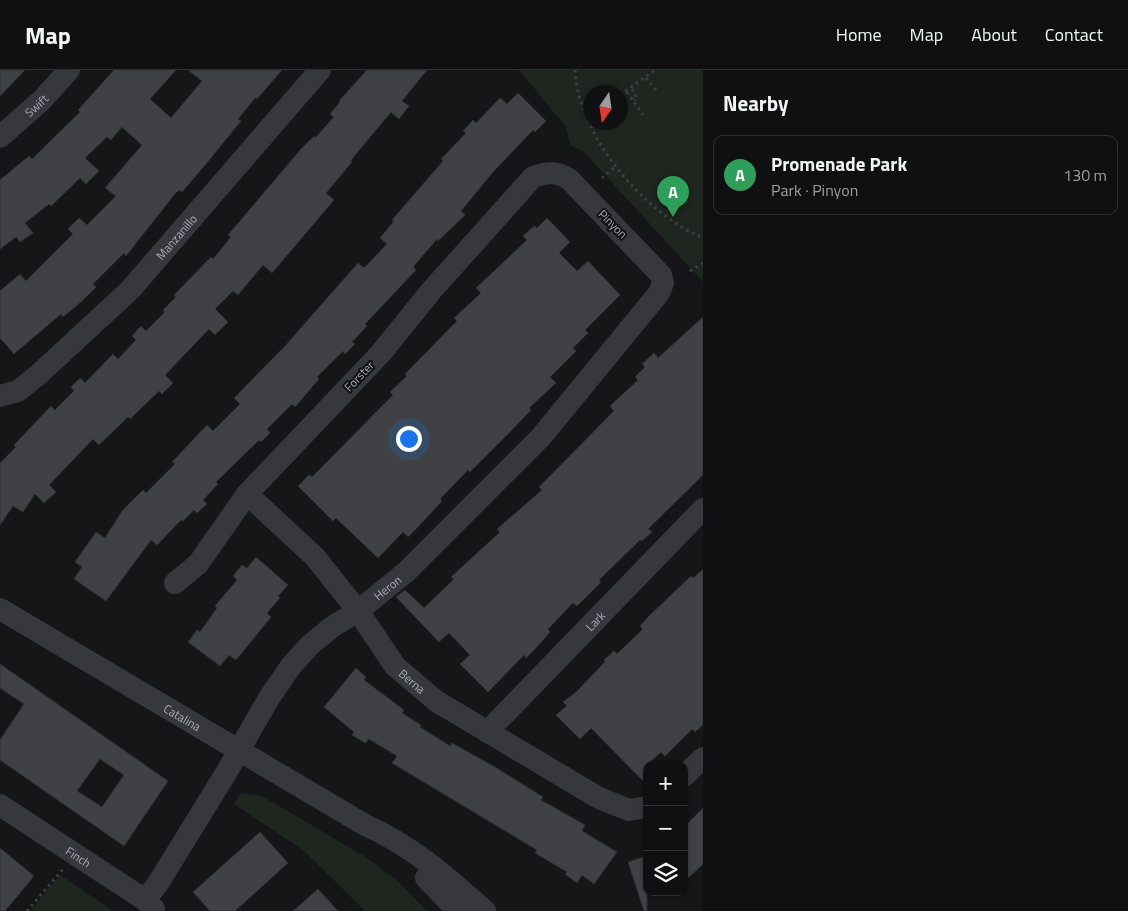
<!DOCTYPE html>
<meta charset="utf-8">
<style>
body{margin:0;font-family:"Titillium Web",sans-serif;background:#19191b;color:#f1f3f6}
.controls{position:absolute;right:15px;bottom:15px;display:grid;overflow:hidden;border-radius:10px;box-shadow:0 1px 4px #0004}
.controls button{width:45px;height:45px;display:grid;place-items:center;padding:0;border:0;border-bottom:1px solid #303032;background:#101012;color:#f1f3f6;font:25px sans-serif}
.compass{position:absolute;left:583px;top:15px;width:45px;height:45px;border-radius:50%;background:#101012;box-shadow:0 1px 4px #0004;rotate:193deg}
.you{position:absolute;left:408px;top:368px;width:18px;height:18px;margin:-12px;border:4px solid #fff;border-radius:50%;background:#1a73e8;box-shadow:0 0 0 8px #1a73e833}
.badge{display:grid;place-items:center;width:32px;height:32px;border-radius:50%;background:#f2b134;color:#fff;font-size:16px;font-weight:700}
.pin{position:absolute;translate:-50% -41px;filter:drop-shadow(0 1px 2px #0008)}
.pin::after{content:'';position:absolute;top:26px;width:18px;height:15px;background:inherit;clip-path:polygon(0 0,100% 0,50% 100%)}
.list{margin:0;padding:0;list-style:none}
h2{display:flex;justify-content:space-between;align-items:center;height:65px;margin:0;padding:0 20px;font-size:21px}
h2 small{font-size:16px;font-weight:400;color:#9c9d9f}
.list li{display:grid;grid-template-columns:32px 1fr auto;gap:15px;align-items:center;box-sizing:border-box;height:80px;margin:0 10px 10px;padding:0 10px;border:1px solid #303032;border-radius:10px}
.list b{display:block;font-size:19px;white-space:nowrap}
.list p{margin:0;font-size:16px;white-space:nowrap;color:#9c9d9f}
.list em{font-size:16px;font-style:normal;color:#9c9d9f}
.icon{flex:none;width:28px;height:28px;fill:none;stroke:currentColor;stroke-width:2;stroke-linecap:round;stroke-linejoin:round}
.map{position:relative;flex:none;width:703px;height:841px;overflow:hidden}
header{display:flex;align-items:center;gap:30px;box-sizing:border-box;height:70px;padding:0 25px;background:#101012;border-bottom:1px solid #303032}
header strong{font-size:24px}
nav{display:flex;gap:28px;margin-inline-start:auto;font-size:18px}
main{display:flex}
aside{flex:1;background:#101012}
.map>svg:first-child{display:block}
.green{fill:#1e261f;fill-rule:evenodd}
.building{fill:#404145;stroke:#303034;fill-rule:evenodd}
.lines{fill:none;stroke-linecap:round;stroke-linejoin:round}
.path{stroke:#3d3f44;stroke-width:3;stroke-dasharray:2.5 4;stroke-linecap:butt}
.minor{stroke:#37383d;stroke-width:22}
.labels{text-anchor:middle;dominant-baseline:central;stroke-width:4;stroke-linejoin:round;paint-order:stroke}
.street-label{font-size:12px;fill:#a8adb8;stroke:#111113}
</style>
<header>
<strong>Map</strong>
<nav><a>Home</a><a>Map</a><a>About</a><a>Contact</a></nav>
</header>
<main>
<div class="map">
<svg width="703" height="841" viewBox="0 0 703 841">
<rect width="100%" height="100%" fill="#161618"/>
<path class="green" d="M519,0H703V212L584,82L570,75L566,57ZM620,22V52H590V22Z
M241,723L262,726L364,786L396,809L427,841H365L304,781L234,734Z
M60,805L113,841H30Z"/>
<path class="building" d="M0,0H25L0,26Z
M114,0H176L150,29L171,48L202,11L188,0H282L257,29L255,28L238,49L241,51L206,94L182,122L179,120L174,125L126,186L124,183L93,214L96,217L82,231L63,247L61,244L14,284L0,268V221L20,204L26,211L73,164L68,159L79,148L87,155L116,126L105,118L142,75L122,57L111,70L107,67L85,88L99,101L86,114L80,108L51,136L49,134L25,153L33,163L20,172L16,167L0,179V110L29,86L32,89L80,42L78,40Z
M367,0H427L402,31L409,36L399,49L391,42L351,90L352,92L326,123L334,130L272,203L263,195L238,225L233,221L215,239L228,252L215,265L209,259L165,305L173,313L162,324L159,321L130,349L128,347L99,375L93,369L49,415L56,422L44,433L35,424L23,442L13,436L0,455V393L16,377L14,375L51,336L55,340L74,321L71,317L80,308L85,313L113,284L118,289L136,270L132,266L141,256L146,261L165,242L163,240L176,227L174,225L211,187L213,189L231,167L228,165L301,79L314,66L315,68L334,47L330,44L340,32L339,31Z
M518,23L546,51L535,62L533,60L493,102L461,141L465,145L438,171L437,169L413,197L416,200L365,254L367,256L352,272L355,274L345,284L343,281L317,307L319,309L295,337L292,334L267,359L270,363L261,372L259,370L216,412L218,414L203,430L207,434L197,443L194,440L183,451L181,450L157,475L151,470L106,531L74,509L82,497L75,492L96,462L105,468L122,441L143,420L146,423L175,394L172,392L207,355L213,361L240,334L234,328L285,276L358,193L364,198L387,174L380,168L394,151L392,150L443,91L441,89L466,63L463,61L473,50L476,53L500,28L507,34Z
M547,148L570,172L559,183L577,201L588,191L620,225L585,260L588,263L573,278L576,281L550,307L556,313L529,338L531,340L507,365L470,402L468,400L440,429L442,431L417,458L408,467L403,462L378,488L336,448L333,451L298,416L309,405L312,407L393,325L390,322L407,306L405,304L457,251L454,248L481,223L476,218L527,170L523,166L534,156L537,158Z
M703,247V405L648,459L652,462L642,471L640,470L599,510L601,512L577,536L573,533L548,559L550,562L536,578L526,588L524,585L488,622L460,594L470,585L449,563L439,572L396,527L405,520L424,538L454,509L451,507L500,462L497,459L542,420L539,417L614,341L610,336L638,310L635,307L645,297L642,294L654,283L658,288Z
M256,487L288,515L278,526L280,528L267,543L271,547L236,590L229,585L220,596L188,572L197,560L200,562L217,538L215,536L237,510L233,506L242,495L247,498Z
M703,499V655L695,662L692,659L665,686L661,682L647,695V715L591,658L580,669L556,645L567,636L563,632L576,622L605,592L604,590L614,581L617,584L643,559L640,556L649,546L691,506L693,508Z
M0,594L168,711L124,776L0,690V670L24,634L0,618ZM100,689L124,705L102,737L77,721Z
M356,598L366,607L364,610L404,640L402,643L421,655L420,657L450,676L452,673L495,697L543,727L541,730L585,755L582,761L617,782L594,814L582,805L577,813L565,804L567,802L535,783L537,780L392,693L397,686L369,669L365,673L352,665L354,662L324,637Z
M703,738V794L684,812V757Z
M260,762L288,793L235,841H210L193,822Z
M0,778L34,806L5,841H0Z
M647,786V841H644L628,792Z
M318,819L338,841H293Z"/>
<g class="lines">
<path class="path" d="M575,0C578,66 644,143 703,168
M646,8L657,21
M632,19L637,28L634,30
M627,22L643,45
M620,25L655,0
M583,35L590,34
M602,108L616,96
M690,201L703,193
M27,841L64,798"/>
<g class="minor">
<path id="s1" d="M0,67L42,30L69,0"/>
<path id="s2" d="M0,326L18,321L38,305L130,220L320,0"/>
<path id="s3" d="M247,424L315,487L358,541L395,596L436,631L599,728L629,740L647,737"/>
<path id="s4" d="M0,539L365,755C411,775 448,808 485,841"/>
<path id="s5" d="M487,662L703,439"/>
<path d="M684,706L703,688"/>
<path id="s6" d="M0,735L145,830L154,839"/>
<path d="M426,808L458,841"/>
<path id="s7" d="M145,830L157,815L226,703L269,628L291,596L310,575L332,557L358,541L406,502L541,367L659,223L663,213L661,205L570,110C558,101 547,102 533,107L431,221L381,283L247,424L198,494L175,513"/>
</g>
</g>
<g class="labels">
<g class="street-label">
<text stroke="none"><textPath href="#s1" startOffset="48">Swift</textPath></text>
<text transform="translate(613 154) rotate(45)">Pinyon</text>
<text stroke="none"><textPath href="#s2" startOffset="240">Manzanillo</textPath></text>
<text transform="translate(359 306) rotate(-46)">Forster</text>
<text stroke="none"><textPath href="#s7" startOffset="401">Heron</textPath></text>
<text stroke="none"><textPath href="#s5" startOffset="155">Lark</textPath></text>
<text stroke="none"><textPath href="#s3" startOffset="251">Berna</textPath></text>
<text stroke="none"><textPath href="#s4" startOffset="212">Catalina</textPath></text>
<text stroke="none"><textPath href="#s6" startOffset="94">Finch</textPath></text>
</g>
</g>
</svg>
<div class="controls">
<button>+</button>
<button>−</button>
<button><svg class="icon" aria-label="layers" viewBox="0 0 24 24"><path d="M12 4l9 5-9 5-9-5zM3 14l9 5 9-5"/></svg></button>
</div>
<svg class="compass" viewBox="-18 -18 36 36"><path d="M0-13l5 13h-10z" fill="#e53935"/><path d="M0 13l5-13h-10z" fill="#9c9d9f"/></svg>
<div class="you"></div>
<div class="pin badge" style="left:673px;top:147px;background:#2e9e5b">A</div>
</div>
<aside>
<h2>Nearby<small></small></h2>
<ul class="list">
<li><span class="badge" style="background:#2e9e5b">A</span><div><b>Promenade Park</b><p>Park · Pinyon</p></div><em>130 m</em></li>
</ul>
</aside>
</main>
